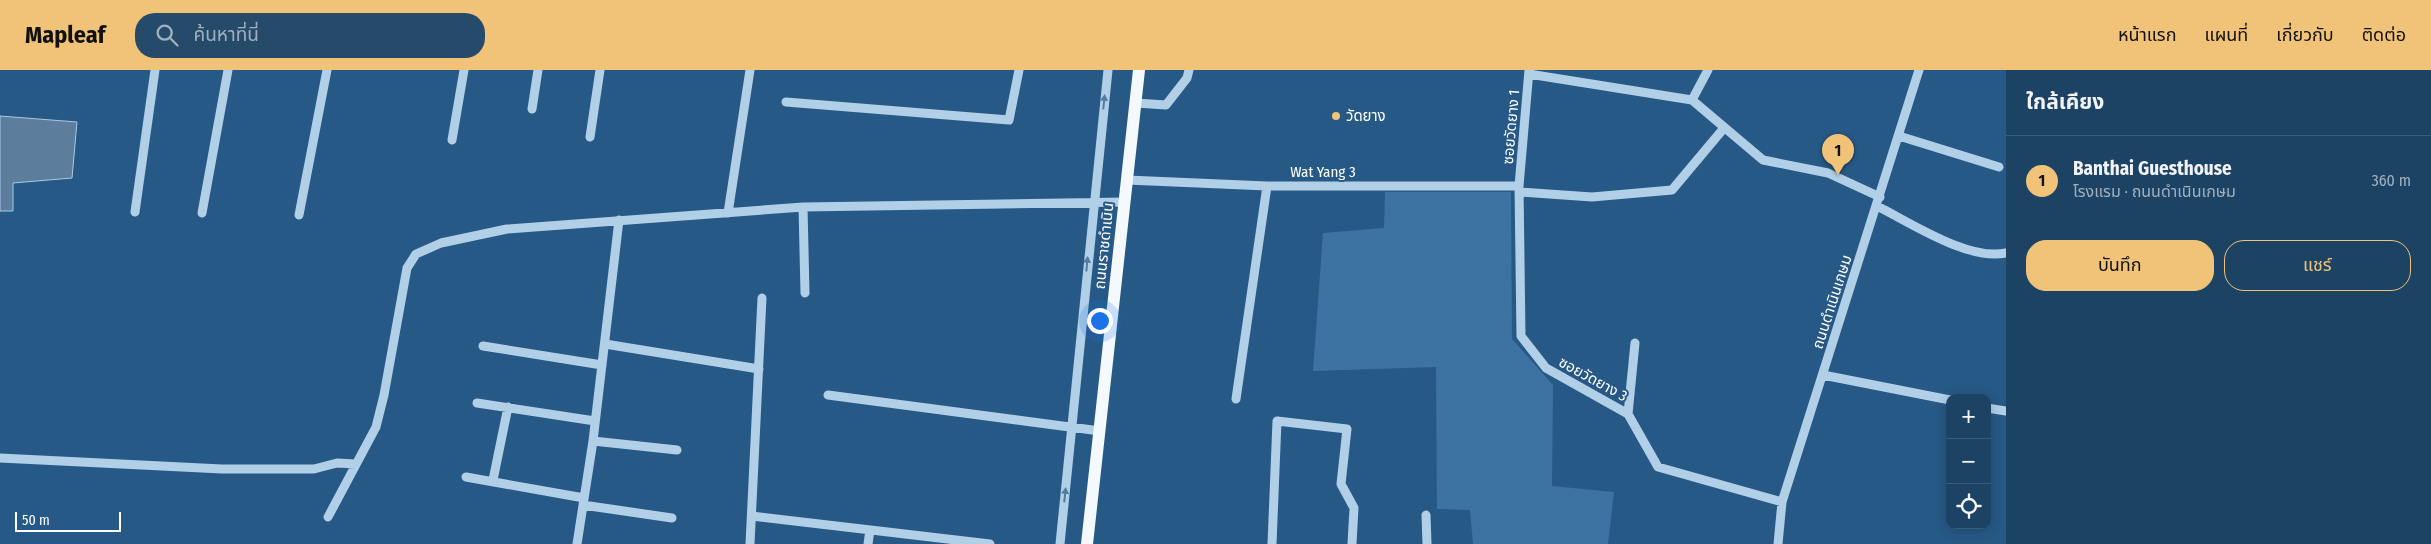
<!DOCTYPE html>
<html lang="th">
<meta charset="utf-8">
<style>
body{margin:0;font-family:"Fira Sans Condensed","Noto Sans Thai",sans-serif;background:#254a6a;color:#f1f3f6}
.controls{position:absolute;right:15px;bottom:15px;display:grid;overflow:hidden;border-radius:10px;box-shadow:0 2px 12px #0003}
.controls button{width:45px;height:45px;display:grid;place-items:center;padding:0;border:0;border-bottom:1px solid #3b5c78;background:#1d4364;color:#f1f3f6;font:25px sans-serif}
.scale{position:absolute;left:15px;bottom:12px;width:106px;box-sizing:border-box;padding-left:5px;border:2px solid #fff;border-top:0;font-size:14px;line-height:18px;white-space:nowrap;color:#fff;-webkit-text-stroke:4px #275986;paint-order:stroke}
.you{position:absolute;left:1099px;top:250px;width:18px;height:18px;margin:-12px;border:4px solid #fff;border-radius:50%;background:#1a73e8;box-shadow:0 0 0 8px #1a73e833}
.badge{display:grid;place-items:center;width:32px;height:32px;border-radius:50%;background:#f0c378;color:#111;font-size:16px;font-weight:700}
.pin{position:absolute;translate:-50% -41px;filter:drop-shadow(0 1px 2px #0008)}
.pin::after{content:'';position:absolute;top:26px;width:18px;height:15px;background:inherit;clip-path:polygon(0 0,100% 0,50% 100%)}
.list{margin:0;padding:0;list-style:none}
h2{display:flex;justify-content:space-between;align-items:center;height:65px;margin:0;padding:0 20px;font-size:21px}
h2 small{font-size:16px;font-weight:400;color:#a0b0bf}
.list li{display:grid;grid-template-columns:32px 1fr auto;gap:15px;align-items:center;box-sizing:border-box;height:90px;padding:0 20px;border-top:1px solid #3b5c78}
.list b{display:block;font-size:19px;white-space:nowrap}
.list p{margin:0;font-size:16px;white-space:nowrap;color:#a0b0bf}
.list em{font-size:16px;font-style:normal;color:#a0b0bf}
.actions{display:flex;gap:10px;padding:15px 20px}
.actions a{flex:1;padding:11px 0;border:1px solid #f0c378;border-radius:20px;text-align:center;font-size:18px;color:#f0c378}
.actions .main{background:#f0c378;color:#111}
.icon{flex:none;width:28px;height:28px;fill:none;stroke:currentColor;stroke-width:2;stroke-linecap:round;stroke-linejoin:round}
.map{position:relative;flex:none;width:2006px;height:474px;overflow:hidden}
header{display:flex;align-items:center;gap:30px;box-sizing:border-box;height:70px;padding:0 25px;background:#f0c378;color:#111}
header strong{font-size:24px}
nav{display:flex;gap:28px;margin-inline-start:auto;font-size:18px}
.search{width:350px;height:45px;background:#254a6a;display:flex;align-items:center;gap:12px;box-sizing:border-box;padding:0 18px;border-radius:20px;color:#a0b0bf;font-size:19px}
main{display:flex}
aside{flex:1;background:#1d4364}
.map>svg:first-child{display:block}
.green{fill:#3c73a2}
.water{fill:#5c7d9c;stroke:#a7cbe8}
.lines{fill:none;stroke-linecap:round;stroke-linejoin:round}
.minor{stroke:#b2cfe8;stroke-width:9}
.major{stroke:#f4f9fe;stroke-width:12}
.oneway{fill:#517ca3}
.poi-dot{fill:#f0c378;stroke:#275986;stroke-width:2}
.labels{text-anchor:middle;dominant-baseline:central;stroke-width:4;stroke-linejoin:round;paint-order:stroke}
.poi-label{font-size:15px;fill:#fff;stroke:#275986;text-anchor:start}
.street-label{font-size:15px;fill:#fff;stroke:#275986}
</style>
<header>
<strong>Mapleaf</strong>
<div class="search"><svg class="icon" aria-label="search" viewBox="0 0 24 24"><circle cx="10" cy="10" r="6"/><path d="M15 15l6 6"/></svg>ค้นหาที่นี่</div>
<nav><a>หน้าแรก</a><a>แผนที่</a><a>เกี่ยวกับ</a><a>ติดต่อ</a></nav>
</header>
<main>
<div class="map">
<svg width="2006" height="474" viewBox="0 0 2006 474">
<rect width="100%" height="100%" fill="#275986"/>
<path class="green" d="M1385,122H1511L1512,269L1553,315L1552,416L1614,422L1608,474H1473L1470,440L1437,439L1436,297L1313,301L1323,163L1384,158Z"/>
<path class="water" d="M0,46L77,52L72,108L13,113V141H0Z"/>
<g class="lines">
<path class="minor" d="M1529,0L1519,116L1521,266L1546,298L1628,344L1658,397L1782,432
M1529,4L1692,30L1763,90L1828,103L1880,127
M1692,30L1708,0
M786,32L1009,50L1019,0
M1136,33L1166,35L1187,8L1189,0
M532,39L538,0
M1899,66L1999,97
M590,67L600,0
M452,70L464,0
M1127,110L1267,116H1519
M1519,122L1592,127L1672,120L1724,58
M1877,136C1911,153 1968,191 2006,183
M803,137L805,223
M135,142L155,0
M202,143L228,0
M728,143L750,0
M299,145L327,0
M605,274L759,299
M483,276L602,295
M1823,305L1950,330
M828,325L1100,361
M1236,329L1267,116
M477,333L595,351
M1987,338L2006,341
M1628,344L1635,273
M593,371L677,380
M0,388L222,399H314L337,393L356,394
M466,407L584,428
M493,410L508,337
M583,435L672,448
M1426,445L1427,474
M752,446L990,474
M328,447L376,357L384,325L407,198L416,184L441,173L507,159L803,137L1125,132
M577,474L593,371L619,150
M750,474L762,228
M868,474L870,460
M1060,474L1108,0
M1272,474L1277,351L1347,359L1341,414L1354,438L1352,474
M1778,474L1782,432L1919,0"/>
<path class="major" d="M1087,474L1139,0"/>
</g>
<defs><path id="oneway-solid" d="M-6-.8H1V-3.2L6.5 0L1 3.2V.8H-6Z" transform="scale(1.25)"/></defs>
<g class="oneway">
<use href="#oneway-solid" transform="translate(1104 32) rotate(-84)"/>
<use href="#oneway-solid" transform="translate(1087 194) rotate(-85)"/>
<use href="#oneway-solid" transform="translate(1065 425) rotate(-84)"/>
</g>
<circle class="poi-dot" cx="1336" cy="46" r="5"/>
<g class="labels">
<g class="poi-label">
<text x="1346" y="46">วัดยาง</text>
</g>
<g class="street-label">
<text transform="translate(1511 57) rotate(-85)">ซอยวัดยาง 1</text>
<text x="1323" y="102">Wat Yang 3</text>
<text transform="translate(1104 176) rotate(-84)">ถนนราชดำเนิน</text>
<text transform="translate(1832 232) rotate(-72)">ถนนดำเนินเกษม</text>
<text transform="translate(1593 309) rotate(29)">ซอยวัดยาง 3</text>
</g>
</g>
</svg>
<div class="controls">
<button>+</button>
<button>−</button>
<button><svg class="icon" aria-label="locate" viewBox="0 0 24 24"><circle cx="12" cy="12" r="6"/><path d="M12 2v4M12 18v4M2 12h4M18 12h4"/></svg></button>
</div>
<div class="scale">50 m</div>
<div class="you"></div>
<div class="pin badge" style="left:1838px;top:105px">1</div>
</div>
<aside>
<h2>ใกล้เคียง<small></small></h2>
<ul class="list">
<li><span class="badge">1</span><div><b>Banthai Guesthouse</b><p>โรงแรม · ถนนดำเนินเกษม</p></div><em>360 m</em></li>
</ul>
<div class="actions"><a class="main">บันทึก</a><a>แชร์</a></div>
</aside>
</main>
